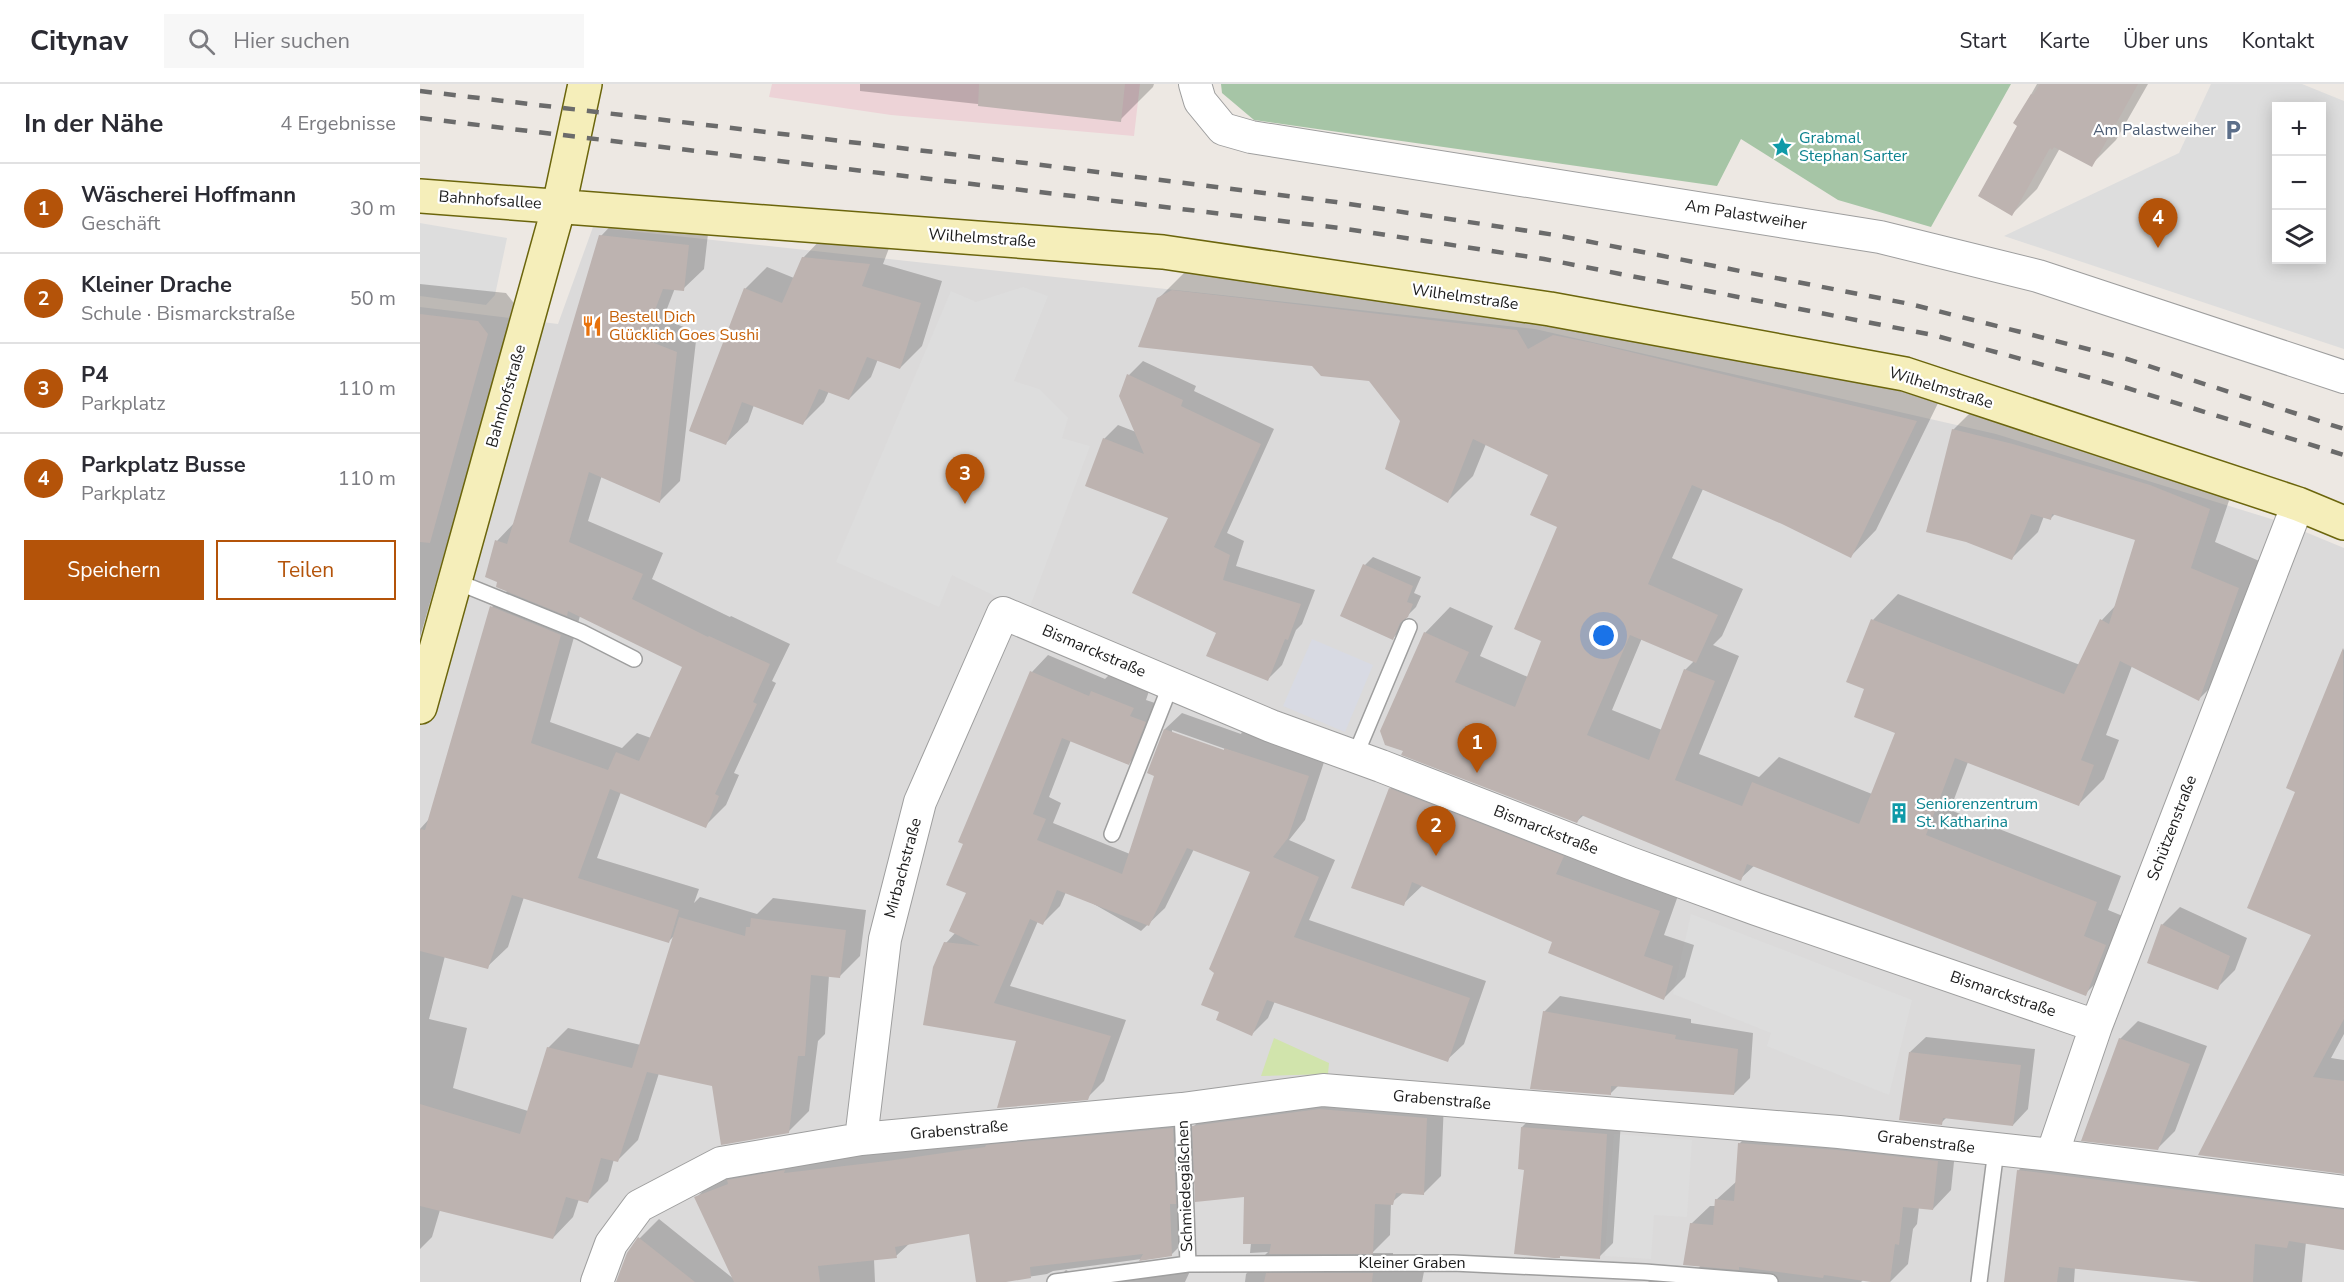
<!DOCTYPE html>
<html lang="de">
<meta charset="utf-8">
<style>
body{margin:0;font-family:"Nunito Sans",sans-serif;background:#f7f7f7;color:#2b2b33}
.controls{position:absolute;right:18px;top:18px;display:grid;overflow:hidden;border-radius:0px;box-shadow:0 3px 15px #0003}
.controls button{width:54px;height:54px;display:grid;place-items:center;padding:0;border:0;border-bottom:2px solid #e1e1e2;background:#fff;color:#2b2b33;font:30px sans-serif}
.you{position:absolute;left:1184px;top:552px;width:21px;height:21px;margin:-15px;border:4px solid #fff;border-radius:50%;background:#1a73e8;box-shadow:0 0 0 9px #1a73e833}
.badge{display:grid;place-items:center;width:39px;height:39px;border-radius:50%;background:#b45309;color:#fff;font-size:20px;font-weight:700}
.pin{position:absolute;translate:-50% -50px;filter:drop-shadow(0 2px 3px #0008)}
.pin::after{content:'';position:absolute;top:32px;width:21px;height:18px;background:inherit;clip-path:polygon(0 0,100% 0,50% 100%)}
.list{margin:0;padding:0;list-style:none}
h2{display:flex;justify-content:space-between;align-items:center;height:78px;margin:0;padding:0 24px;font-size:26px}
h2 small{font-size:20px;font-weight:400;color:#7c7c81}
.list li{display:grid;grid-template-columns:39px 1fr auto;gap:18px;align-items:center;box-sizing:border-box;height:90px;padding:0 24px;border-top:2px solid #e1e1e2}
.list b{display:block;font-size:22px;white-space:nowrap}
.list p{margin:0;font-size:20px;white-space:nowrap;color:#7c7c81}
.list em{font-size:20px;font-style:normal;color:#7c7c81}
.actions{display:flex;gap:12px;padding:18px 24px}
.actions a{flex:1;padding:14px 0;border:2px solid #b45309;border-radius:0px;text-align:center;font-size:21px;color:#b45309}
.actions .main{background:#b45309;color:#fff}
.icon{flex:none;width:33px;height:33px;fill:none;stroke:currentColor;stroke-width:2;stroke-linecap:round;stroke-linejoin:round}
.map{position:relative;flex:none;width:1924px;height:1198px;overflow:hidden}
header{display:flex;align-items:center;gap:36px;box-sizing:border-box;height:84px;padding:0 30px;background:#fff;border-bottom:2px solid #e1e1e2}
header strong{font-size:28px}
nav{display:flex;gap:33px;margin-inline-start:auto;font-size:21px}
.search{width:420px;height:54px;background:#f7f7f7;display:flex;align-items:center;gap:15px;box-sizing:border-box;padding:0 21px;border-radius:0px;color:#7c7c81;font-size:22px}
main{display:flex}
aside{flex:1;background:#fff}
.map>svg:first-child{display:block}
.residential{fill:#dbdada}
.commercial{fill:#edd3d7}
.grass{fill:#d1e4ac}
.cemetery{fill:#a6c5a6}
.parking{fill:#ddd;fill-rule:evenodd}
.plaza{fill:#d8dae3}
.shadow{fill:#0003;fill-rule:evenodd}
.building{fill:#bdb3b0}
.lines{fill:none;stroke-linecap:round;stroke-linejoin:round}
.lane-casing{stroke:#9e9e9e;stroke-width:18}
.street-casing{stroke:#9e9e9e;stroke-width:34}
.secondary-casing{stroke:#6b650c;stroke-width:36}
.lane{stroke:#fff;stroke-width:15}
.street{stroke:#fff;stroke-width:32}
.secondary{stroke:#f5eeba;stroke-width:33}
.rail{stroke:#6b6b6b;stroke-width:4.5;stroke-dasharray:12 12;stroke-linecap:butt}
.labels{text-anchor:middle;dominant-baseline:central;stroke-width:4.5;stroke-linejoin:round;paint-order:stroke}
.service-label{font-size:16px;fill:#4e5e75;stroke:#fff;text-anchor:end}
.culture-label{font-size:16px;fill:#0d838f;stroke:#fff;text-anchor:start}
.street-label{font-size:16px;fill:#1d1d1d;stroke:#fff}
.food-label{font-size:16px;fill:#c56008;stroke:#fff;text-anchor:start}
</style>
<header>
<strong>Citynav</strong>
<div class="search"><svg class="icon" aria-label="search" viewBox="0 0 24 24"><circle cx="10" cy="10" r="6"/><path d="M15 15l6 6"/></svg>Hier suchen</div>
<nav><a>Start</a><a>Karte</a><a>Über uns</a><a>Kontakt</a></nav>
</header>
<main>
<aside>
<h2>In der Nähe<small>4 Ergebnisse</small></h2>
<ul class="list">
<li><span class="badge">1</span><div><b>Wäscherei Hoffmann</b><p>Geschäft</p></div><em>30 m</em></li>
<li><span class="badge">2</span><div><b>Kleiner Drache</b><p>Schule · Bismarckstraße</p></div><em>50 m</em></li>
<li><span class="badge">3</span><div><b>P4</b><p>Parkplatz</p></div><em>110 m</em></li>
<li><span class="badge">4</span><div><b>Parkplatz Busse</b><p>Parkplatz</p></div><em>110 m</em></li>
</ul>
<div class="actions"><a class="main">Speichern</a><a>Teilen</a></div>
</aside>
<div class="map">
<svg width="1924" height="1198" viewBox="0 0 1924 1198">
<rect width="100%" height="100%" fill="#ede8e3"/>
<path class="residential" d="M173,143L1115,245L1576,350L1861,438L1924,464V1198H0V223L138,240Z"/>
<path class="commercial" d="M352,0H720L714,52L471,31L349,13Z"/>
<path class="grass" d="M854,954L909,979L908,990L841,992Z"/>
<path class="cemetery" d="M801,0H1591L1511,143L1418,116L1321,55L1297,102L834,36L802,9Z"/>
<path class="parking" d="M1791,0H1882L1924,17V265L1584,152L1759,69ZM1856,22H1902V176H1856Z
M0,139L87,154L75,211L66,221L0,212Z
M603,203L628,212L594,297L619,305L648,334L642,354L670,362L608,528L532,491L519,523L416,478L531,207L556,218Z
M1271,830L1492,916L1469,1011L1347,962L1351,949L1253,910Z
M1194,1050L1272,1056L1267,1133L1234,1131L1231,1175L1185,1172Z"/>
<path class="plaza" d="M892,555L953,581L925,648L863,622Z"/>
<path class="shadow" d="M440,0H734L733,3L700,36L440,7Z
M1617,0H1728L1696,56L1671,81L1640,64L1617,105L1592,130L1599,41L1595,39Z
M201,131L289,141L284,185L263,205L255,204L243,235L277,248L260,397L240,417L182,391L168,437L243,469L232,495L310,533L311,532L370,560L352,597L356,599L314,689L319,691L306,721L285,742L201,708L177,774L279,805L274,819L280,813L337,830L353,814L446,826L440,872L420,892L409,891L405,950L398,957L389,1027L368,1048L293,1001L239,989L218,1056L198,1076L194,1075L188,1097L167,1118L159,1115L153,1133L133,1154L20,1126L12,1153L0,1165V745L10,734L72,523L88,506L77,457L95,438L181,152ZM160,532L264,582L231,654L217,649L202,664L130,638ZM104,813L248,858L254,852L221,961L148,944L128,964L108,1027L33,1004L47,944L9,935L25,872L67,883L88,863Z
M405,151L471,159L463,180L522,197L502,262L480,284L458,275L451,293L429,315L409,307L404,318L383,339L334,321L328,338L306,359L325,205L347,183L374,194L383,174Z
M779,181L1122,221L1522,311L1456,446L1431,472L1362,439L1283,405L1252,474L1323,505L1302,552L1293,561L1319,572L1279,670L1339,693L1359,673L1452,710L1476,649L1446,604L1453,536L1478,510L1660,581L1682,536L1696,521L1716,455L1636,429L1631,434L1624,432L1618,448L1592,474L1533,346L1559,320L1815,399L1795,458L1844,479L1805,589L1779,615L1712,582L1686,651L1699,656L1684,695L1658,721L1548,678L1530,726L1701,792L1688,826L1710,835L1691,884L1665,910L1335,781L1320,795L1164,731L1157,737L983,670L1005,549L1030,523L1073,542L1060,572L1108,593L1123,556L1139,442L1129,390L1066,360L1053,392L1028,417L982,337L950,295L893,280L738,215L764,189ZM1222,554L1274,577L1265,586L1242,646L1192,626Z
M0,200L86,209L96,222L0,553Z
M723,277L776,302L774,307L854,345L807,449L824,457L816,482L895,506L882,540L876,546L862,581L848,595L798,549L751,433L684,355L698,341L716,348L709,291Z
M953,473L1001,493L994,509L1001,512L996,523L987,532L981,546L973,554L945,481Z
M1924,564V950L1911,974L1924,976V1088L1780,1070L1893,850L1876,707L1868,703Z
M628,571L685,595L689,591L729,607L726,616L741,621L725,663L708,680L651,656L629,713L641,719L633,739L710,770L735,691L745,645L762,629L821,650L822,648L905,675L885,736L869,756L915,776L889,836L1066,897L1044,960L1027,976L855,917L848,934L832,950V787L774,765L745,824L721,847L672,819L646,808L640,822L623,839L618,837L590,902L706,936L684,997L667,1014L598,956L526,859L536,848L612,588ZM752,646L811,667L810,670L752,649Z
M991,684L1260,806L1244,851L1274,861L1265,893L1244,914L1134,857L1003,801L983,820L970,705Z
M1760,823L1827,854L1815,886L1797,904L1742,841Z
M1140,912L1271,935V939L1333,949L1330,994L1314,1010L1199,1001L1190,1010L1124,928Z
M1718,937L1787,962L1755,1047L1737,1065L1700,955Z
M1506,953L1615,965L1608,1025L1593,1041L1527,1033L1521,1039L1490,968Z
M1024,1017L1021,1092L1004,1109L984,1108L971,1119L970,1151L952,1169H973V1172H1007L1002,1198H825L826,1190L848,1168L830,1169L831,1159L825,1112L776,1098L768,1105L770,1152L751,1171L633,1187L627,1190L576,1198H558L550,1149L490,1159L476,1172L454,1175L455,1198H198L208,1169L220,1154L239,1135L315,1196L276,1114L295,1095L321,1084L771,1026L772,1044L791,1025Z
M1116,1029L1201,1037L1193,1159L1179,1173L1142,1170L1139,1173L1105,1084L1102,1043Z
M1338,1041L1536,1059L1531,1106L1513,1125L1499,1123L1497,1140L1493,1145L1488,1180L1470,1198L1444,1195L1441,1198H1228L1240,1186L1276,1187L1281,1181L1271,1140L1290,1122H1296V1116L1317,1097L1319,1060Z
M1617,1068L1924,1105V1165L1886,1158L1882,1198H1795L1655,1183L1654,1198H1585L1598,1087Z
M771,1185L765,1198H634L646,1186L655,1191Z"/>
<path class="building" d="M559,0H705L701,38L558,22Z
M1620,0H1718L1672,83L1634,63L1632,66L1630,64L1592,132L1558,112L1597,42L1593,39L1611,10L1613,11Z
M179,151L269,161L264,207L243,205L224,255L257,268L240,419L169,388L149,458L223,490L212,515L288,553L289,552L350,580L333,618L337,620L295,710L299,712L286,744L190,705L158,794L259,826L249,859L92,811L68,885L0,867V745L5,746L70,522L141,551L111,659L188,686L196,668L219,677L262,583L148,527L147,532L76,503L77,498L65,493L75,456L87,460Z
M382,173L450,180L442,202L501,219L480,285L447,273L429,316L399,305L383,341L322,318L306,361L269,347L324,204L362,219Z
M752,206L1097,246L1108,265L1133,251L1173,259L1497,337L1431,474L1362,440L1272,401L1228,500L1298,531L1276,579L1210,551L1167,651L1229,676L1264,585L1295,597L1255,696L1322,722L1332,698L1439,740L1475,649L1434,633L1444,605L1426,598L1451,535L1644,610L1680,535L1689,540L1715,456L1632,430L1631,436L1611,430L1592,476L1546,458L1506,448L1532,345L1593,360L1730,401L1790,425L1771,484L1819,504L1779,617L1700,577L1661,676L1674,681L1659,722L1535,674L1506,751L1677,818L1664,852L1686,861L1666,912L1327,780L1321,797L1161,731L1157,739L981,671L983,667L965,661L960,647L1004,548L1049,568L1035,598L1095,623L1121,557L1094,545L1137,443L1110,431L1128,391L1053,355L1028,419L965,385L980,337L949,297L901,292L892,282L718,263L737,214Z
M0,230L58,237L68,250L10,459L0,458Z
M707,290L763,316L761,322L841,360L794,463L810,471L803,496L881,520L868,556L865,555L848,597L786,572L796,549L712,509L748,434L665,402L683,354L724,370L699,312Z
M943,480L993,502L987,518L993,520L988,533L980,539L973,556L920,532Z
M1923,564L1924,935L1893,993L1924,997V1090L1778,1071L1891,851L1827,824L1875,708L1866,704Z
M610,587L669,612L671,607L714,624L710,632L726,638L709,681L642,654L613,730L626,735L617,756L702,790L734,692L727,689L744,645L804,666V664L889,692L868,754L853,773L899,793L874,853L1050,914L1028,978L847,916L832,952L796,936L799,928L781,921L794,889L789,885L830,788L767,764L729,842L637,806L623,841L610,835L574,919L691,952L668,1016L577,1024L596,957L503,941L513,883L524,858L560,862L529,847L546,809L526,801L543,760L538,758Z
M969,704L1144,772L1136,790L1240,827L1224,872L1253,882L1244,916L1128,869L1132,858L992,798L984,822L931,804Z
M259,833L325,852L326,843H330L331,834L426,846L420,894L391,891L385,972H378L369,1049L301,1061L292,1002L227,988L198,1078L181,1074L168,1119L146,1113L133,1155L0,1122V1020L100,1050L127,963L212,984Z
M1741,840L1810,872L1798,906L1727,879Z
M1123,927L1256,951L1255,955L1318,965L1314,1011L1191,1002V1011L1110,1005Z
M1699,954L1770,980L1738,1066L1661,1057Z
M1489,968L1601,981L1593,1042L1523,1034L1522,1041L1479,1036Z
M899,1025L1007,1034L1004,1111L976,1109L973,1121L955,1120L953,1170H849L851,1160H823L824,1113L775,1118L772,1042Z
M1101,1043L1187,1050L1180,1175L1140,1172V1174H1134L1094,1170L1104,1086L1098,1085Z
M753,1044L756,1120H750L752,1172L719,1177L723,1170L610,1183L611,1194L586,1198H556L549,1150L475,1163L477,1174L398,1182L400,1198H314L274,1113L308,1100L307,1096L365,1086L364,1089L467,1077L565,1063L566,1061Z
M1318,1059L1417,1066L1518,1077L1513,1126L1483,1123L1479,1161L1475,1160L1470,1198H1451L1404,1191L1403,1194L1319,1183V1186L1263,1181L1270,1139L1293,1141L1295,1115L1314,1117Z
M1597,1086L1924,1126V1166L1869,1157L1867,1164L1835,1160L1833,1198H1781L1639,1183L1637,1198H1584Z
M218,1153L275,1198H196L207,1169Z
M846,1189H953L952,1198H844Z"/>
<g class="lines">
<g class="lane-casing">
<path id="lane" d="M35,497L161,548L214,575
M935,672L989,543
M692,750L751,600
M762,1025L768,1180
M635,1198L768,1180L1033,1179L1225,1188L1350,1198
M1559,1198L1576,1066"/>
</g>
<g class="street-casing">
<path id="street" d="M775,0L780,17L803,45L831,53L1460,153L1618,192L1924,293
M441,1055L465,855L500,718L583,529L851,642L961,682L1210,779L1336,825L1676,942
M1632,1071L1676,942L1878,420
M177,1198L191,1160L219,1122L301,1079L441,1055L762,1025L903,1006L1419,1048L1632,1071L1924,1108"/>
</g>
<g class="secondary-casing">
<path id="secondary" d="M0,112L743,168L1130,225L1485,290L1878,420L1924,439
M0,623L139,122L165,0"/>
</g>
<use href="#lane" class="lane"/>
<use href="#street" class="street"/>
<use href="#secondary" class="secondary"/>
<path class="rail" d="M0,7L573,75L916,118L1135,151L1490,220L1707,275L1924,345
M0,34L920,144L1124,175L1513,251L1704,303L1924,371"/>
</g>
<defs>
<g id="parking-bare" transform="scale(1.62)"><path d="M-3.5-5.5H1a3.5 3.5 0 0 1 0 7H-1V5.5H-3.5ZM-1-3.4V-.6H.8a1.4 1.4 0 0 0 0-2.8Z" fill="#5c6f8a" stroke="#fff" stroke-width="2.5" paint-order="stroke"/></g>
<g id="sight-bare" transform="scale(1.62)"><path d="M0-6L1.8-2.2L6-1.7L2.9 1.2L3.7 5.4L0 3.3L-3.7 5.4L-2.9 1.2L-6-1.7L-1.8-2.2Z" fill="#0f9aa8" stroke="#fff" stroke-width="2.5" paint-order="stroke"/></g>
<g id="restaurant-bare" transform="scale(1.62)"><path d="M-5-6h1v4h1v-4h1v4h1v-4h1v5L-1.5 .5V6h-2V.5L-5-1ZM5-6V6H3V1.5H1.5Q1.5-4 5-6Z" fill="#e8710a" stroke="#fff" stroke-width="2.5" paint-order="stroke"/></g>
<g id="building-bare" transform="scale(1.62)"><path d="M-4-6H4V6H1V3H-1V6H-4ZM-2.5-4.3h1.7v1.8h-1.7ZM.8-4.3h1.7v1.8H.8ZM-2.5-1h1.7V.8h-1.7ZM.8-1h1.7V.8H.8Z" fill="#0f9aa8" stroke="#fff" stroke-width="2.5" paint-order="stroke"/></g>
</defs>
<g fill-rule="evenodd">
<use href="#parking-bare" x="1813" y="46"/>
<use href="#sight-bare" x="1362" y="63"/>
<use href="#restaurant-bare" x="172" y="242"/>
<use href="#building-bare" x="1479" y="729"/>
</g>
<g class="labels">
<g class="service-label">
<text x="1796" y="46">Am Palastweiher</text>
</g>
<g class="culture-label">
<text x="1379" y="54">Grabmal<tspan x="1379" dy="18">Stephan Sarter</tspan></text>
<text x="1496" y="720">Seniorenzentrum<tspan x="1496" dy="18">St. Katharina</tspan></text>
</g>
<g class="street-label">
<text transform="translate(70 116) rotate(4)">Bahnhofsallee</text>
<text transform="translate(1326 131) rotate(9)">Am Palastweiher</text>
<text transform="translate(562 154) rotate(4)">Wilhelmstraße</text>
<text transform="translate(1045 213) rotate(8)">Wilhelmstraße</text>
<text transform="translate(1521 304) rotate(17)">Wilhelmstraße</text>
<text transform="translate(86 312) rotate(-74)">Bahnhofstraße</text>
<text transform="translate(674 567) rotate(23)">Bismarckstraße</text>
<text transform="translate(1752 744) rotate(-69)">Schützenstraße</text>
<text transform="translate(1126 746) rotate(21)">Bismarckstraße</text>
<text transform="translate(483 784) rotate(-75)">Mirbachstraße</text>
<text transform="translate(1583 910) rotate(19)">Bismarckstraße</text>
<text transform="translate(1022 1016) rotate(5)">Grabenstraße</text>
<text transform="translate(539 1046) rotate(-5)">Grabenstraße</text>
<text transform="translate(1506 1058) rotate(7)">Grabenstraße</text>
<text transform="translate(765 1102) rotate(-92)">Schmiedegäßchen</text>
<text x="992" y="1179">Kleiner Graben</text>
</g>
<g class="food-label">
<text x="189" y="233">Bestell Dich<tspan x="189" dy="18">Glücklich Goes Sushi</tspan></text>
</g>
</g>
</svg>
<div class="controls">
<button>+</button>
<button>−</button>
<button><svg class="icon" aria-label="layers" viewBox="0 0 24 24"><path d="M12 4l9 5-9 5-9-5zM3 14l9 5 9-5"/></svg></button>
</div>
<div class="you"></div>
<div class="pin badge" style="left:1057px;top:689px">1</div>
<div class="pin badge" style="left:1016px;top:772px">2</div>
<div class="pin badge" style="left:545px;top:420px">3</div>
<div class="pin badge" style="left:1738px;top:164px">4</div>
</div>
</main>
